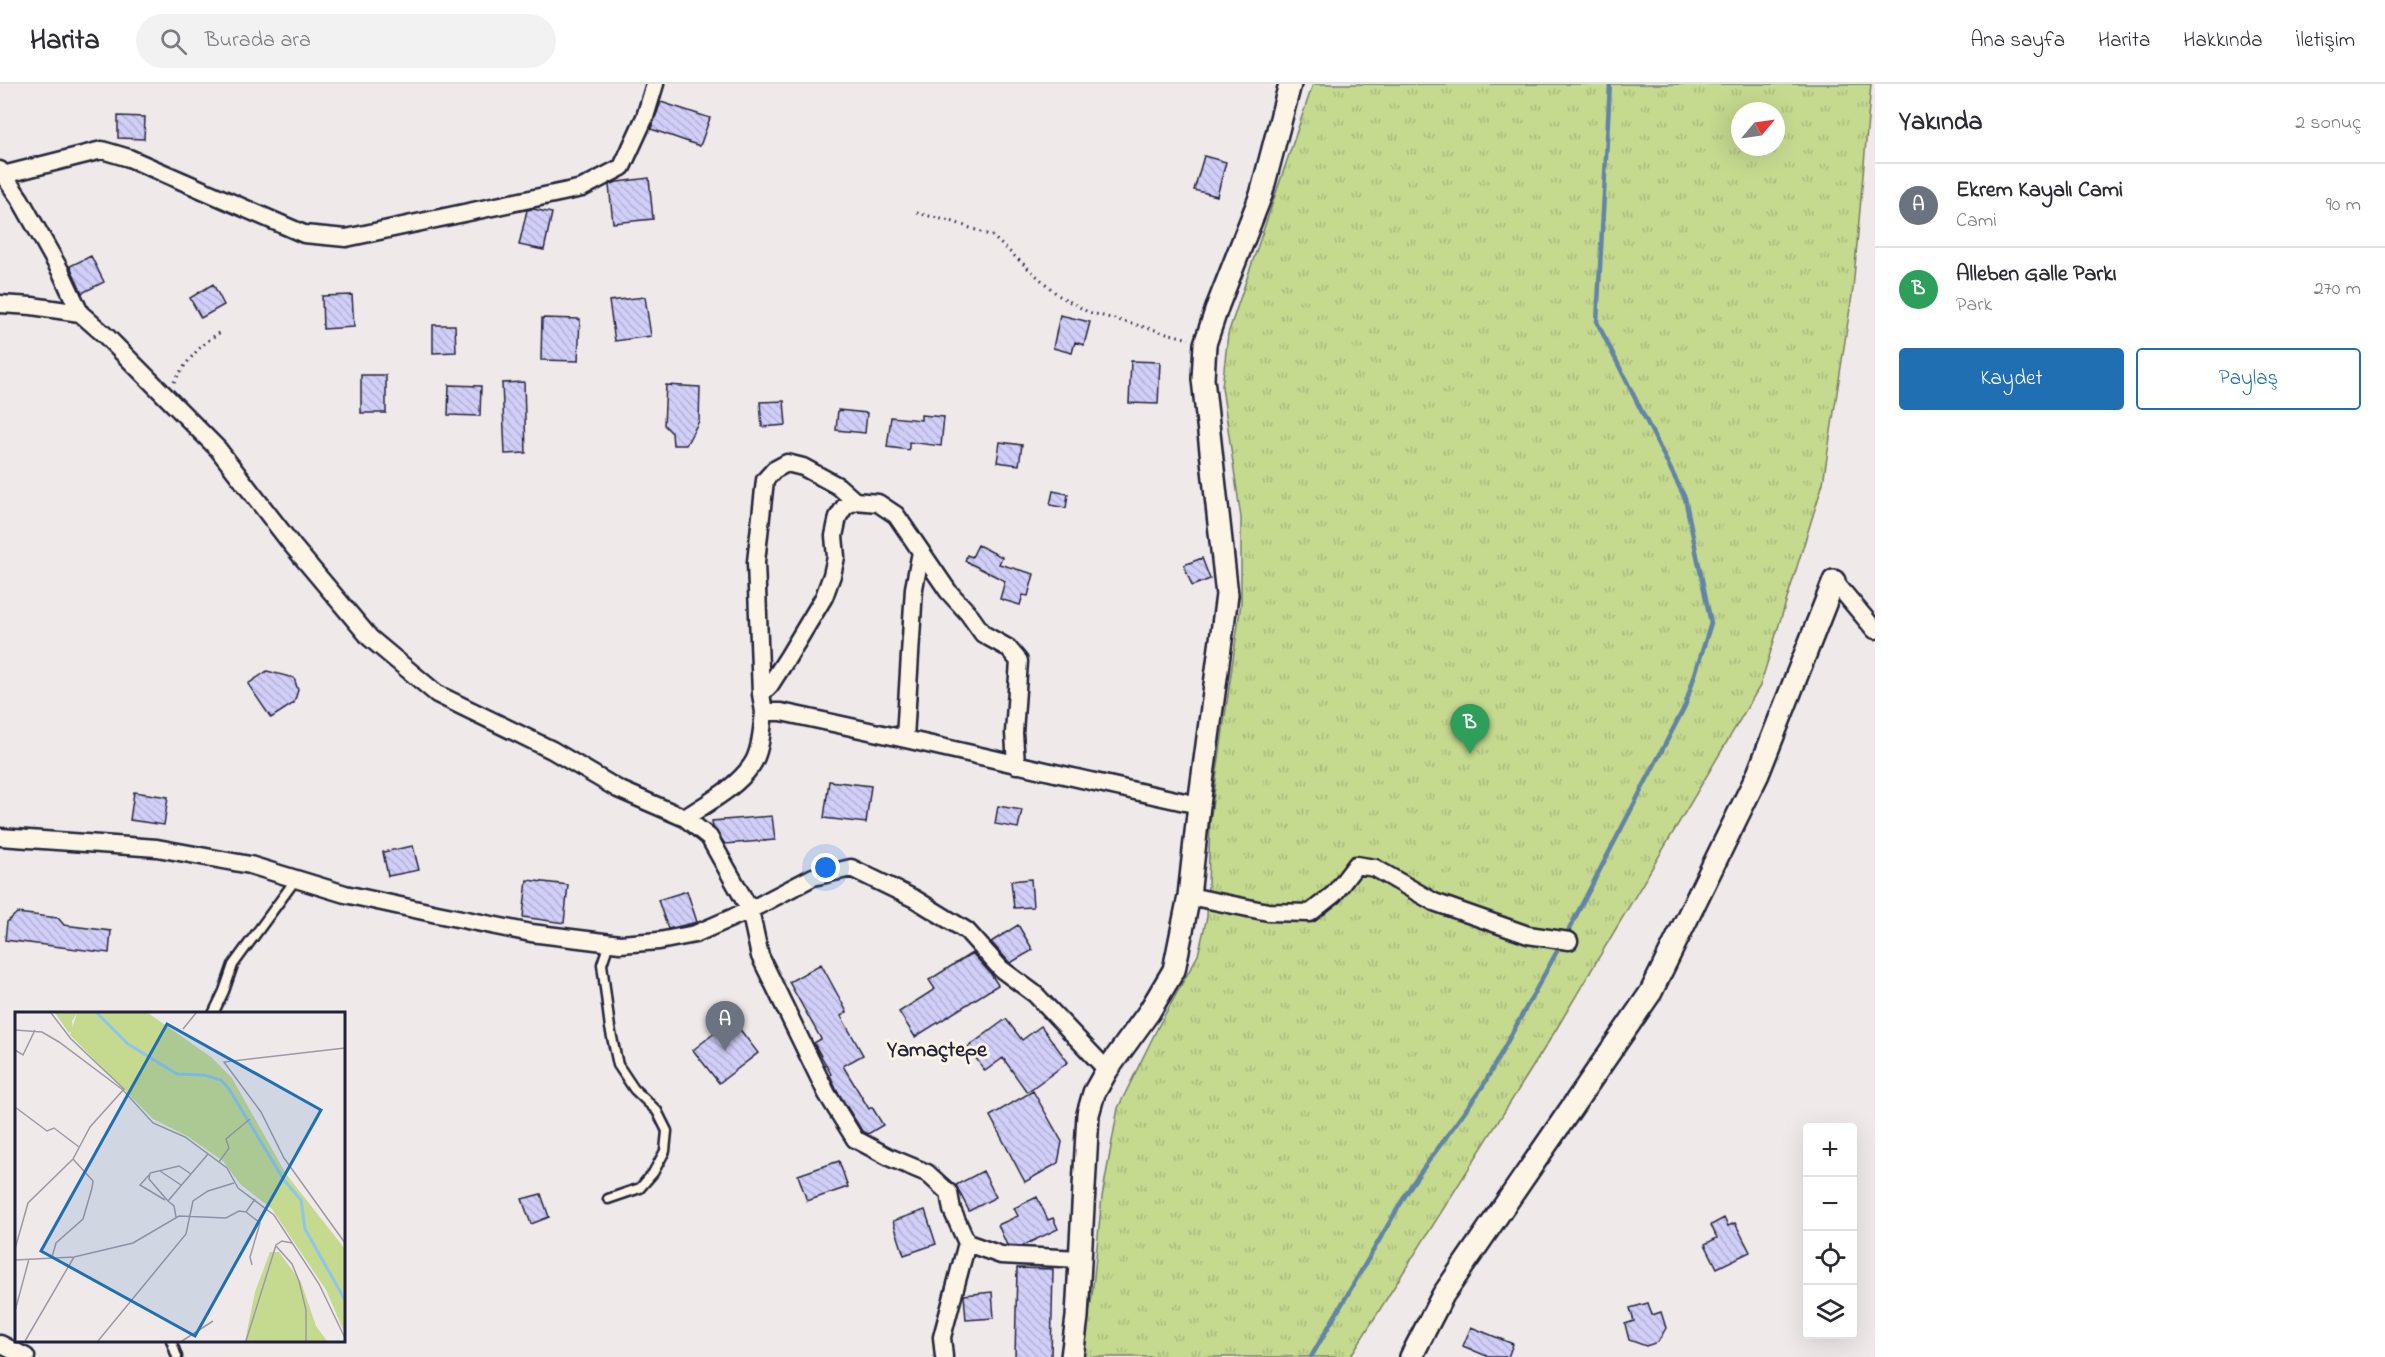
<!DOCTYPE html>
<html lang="tr">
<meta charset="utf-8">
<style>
body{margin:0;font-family:"Indie Flower",sans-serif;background:#f2f2f3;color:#2b2b33}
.controls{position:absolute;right:18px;bottom:18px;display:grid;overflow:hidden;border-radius:6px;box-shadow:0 6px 24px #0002}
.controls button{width:54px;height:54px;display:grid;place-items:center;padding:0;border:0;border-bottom:2px solid #e1e1e2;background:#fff;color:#2b2b33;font:30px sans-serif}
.compass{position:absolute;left:1731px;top:18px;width:54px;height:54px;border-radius:50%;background:#fff;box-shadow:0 6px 24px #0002;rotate:61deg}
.you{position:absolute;left:826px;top:784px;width:21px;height:21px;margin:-15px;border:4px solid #fff;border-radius:50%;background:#1a73e8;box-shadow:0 0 0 9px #1a73e833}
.badge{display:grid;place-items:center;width:39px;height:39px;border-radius:50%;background:#1f6fb2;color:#fff;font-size:20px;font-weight:700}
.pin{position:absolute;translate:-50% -50px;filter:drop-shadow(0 2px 3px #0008)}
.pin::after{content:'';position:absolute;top:32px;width:21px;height:18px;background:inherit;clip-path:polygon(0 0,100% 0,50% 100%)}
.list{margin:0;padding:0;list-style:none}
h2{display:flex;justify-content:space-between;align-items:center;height:78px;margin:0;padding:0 24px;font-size:26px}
h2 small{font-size:20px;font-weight:400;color:#7c7c81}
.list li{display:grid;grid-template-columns:39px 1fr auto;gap:18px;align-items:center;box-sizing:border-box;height:84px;padding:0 24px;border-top:2px solid #e1e1e2}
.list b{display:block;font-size:22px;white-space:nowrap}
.list p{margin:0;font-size:20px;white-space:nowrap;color:#7c7c81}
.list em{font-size:20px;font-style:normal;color:#7c7c81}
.actions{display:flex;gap:12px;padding:18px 24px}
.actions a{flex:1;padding:14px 0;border:2px solid #1f6fb2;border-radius:6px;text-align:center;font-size:21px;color:#1f6fb2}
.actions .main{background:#1f6fb2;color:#fff}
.icon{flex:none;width:33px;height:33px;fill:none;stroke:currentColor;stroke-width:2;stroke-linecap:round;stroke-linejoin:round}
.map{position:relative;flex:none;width:1875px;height:1273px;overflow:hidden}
header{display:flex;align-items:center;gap:36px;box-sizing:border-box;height:84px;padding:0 30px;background:#fff;border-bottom:2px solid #e1e1e2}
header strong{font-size:28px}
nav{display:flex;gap:33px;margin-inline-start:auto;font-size:21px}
.search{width:420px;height:54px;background:#f2f2f3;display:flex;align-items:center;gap:15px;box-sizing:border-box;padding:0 21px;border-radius:33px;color:#7c7c81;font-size:22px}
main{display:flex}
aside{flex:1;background:#fff}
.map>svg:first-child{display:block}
.grass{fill:url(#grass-tufts);stroke:#747e65;stroke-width:1.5;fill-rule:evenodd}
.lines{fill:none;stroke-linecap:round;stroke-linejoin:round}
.stream{stroke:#6284a5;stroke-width:4.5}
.building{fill:url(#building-back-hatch);stroke:#22223b;stroke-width:1.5}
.service-casing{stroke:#22223b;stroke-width:13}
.minor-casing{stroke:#22223b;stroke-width:21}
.tertiary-casing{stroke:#22223b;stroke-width:26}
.path{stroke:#22223b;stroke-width:3;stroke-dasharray:1.5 4.5;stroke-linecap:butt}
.service{stroke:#fcf5e5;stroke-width:8}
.minor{stroke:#fcf5e5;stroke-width:16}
.tertiary{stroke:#fcf5e5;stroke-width:21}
.labels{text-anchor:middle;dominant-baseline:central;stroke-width:6;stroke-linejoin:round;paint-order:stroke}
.quarter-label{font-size:22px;font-weight:bold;fill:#22223b;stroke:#fcf5e5}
.inset-river{fill:none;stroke:#8dc5ec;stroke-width:3}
.inset-road{fill:none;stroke:#9d99a4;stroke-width:1.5}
.view{fill:#1f6fb2;fill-opacity:0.15;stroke:#1f6fb2;stroke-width:3}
.inset-edge{fill:none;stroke:#22223b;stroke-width:3}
</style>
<header>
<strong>Harita</strong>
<div class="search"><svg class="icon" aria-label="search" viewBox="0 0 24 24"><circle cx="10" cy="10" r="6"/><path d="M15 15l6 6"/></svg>Burada ara</div>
<nav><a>Ana sayfa</a><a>Harita</a><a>Hakkında</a><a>İletişim</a></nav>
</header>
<main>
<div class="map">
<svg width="1875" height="1273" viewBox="0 0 1875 1273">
<defs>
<pattern id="grass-tufts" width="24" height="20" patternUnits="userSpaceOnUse" patternTransform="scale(1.5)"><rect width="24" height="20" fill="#c5d98f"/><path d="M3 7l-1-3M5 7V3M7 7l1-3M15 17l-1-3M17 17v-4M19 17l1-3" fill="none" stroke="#a9ba7c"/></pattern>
<pattern id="building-back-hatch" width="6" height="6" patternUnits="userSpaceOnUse" patternTransform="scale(1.5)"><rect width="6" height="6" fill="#d1cef7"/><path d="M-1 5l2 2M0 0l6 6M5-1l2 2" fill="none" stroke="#b3b1d5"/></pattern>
</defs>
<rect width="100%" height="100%" fill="#efe9ea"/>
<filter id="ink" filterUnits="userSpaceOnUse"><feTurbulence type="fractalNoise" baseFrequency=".0167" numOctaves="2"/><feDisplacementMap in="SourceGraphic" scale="12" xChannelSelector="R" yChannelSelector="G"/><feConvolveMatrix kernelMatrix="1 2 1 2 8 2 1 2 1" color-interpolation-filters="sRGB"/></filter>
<g filter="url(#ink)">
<path class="grass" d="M1313,0H1871L1853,205L1823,399L1760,602L1554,949L1350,1273H1082L1092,1212L1102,1113L1118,1024L1159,941L1198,871L1207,833L1210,738L1241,519V434L1222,303L1228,250ZM1740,27H1776V63H1740Z"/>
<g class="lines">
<path class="stream" d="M1565,853L1685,622L1711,539L1685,414L1597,238L1610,0
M1311,1273L1412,1100L1483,1002L1561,860"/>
</g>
<path class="building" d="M661,18L710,34L700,62L651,45Z
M118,32L145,33L144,55L118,54Z
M1204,72L1226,78L1217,112L1194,106Z
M649,94L653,135L613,139L609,101L617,98Z
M533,125L552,129L544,166L519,161L527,126Z
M91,172L104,198L82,209L70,182Z
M213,200L224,221L201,234L190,214Z
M352,211L354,243L323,245L322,212Z
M645,213L651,252L615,257L609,217Z
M1060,231L1090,238L1084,261L1075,258L1072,269L1053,264Z
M542,234L580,235L578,277L541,276Z
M433,241H455L456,268L433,269Z
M1131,277L1160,278L1158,320L1129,319Z
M361,291H386V329H361Z
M524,298L526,369L505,370L502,299Z
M449,301L481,302L480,332L448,331Z
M666,301L700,303L699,337L686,361H673L672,349L664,341Z
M784,317L786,341L762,343L760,318Z
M838,326L867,329L865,349L836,346Z
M921,331L944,333L941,362L909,358V366L887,363L891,333L921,336Z
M1000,358L1022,361L1019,381L997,378Z
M1053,407L1068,410L1066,424L1050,421Z
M978,461L1002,473L999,480L1034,490L1028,512L1023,511L1020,521L1000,515L1005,497L965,477L967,471L972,473Z
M1202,474L1210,495L1192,502L1184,481Z
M267,587L294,594L298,606L294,619L271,634L248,600Z
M829,697L871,702L866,739L824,734Z
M134,708L168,713L164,741L130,736Z
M998,722L1022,726L1018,744L995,740Z
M772,732L775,756L725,760L713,743L712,737Z
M413,762L419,786L388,792L383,768Z
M1031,795L1033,823L1014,824L1011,797Z
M527,796L568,801L564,839L523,833Z
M687,807L697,838L668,845L658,816Z
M17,829L58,834L64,841L111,847L109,869L5,856L7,838Z
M1018,841L1033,866L1010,879L991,858Z
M972,869L991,890L998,901L915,953L899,928L935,905L929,896Z
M821,880L847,928L841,932L863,971L843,982L869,1025L872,1023L883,1041L868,1050L862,1047L836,1005L830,991L831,990L814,959L821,955L789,898Z
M732,935L758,969L719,999L693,966Z
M1006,935L1022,956L1041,942L1068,978L1027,1008L1003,974L985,987L968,963Z
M1033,1007L1062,1058L1058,1079L1025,1098L990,1032Z
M839,1077L848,1103L807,1117L798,1091Z
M983,1087L996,1113L969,1127L956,1101Z
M541,1110L549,1133L531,1140L522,1115Z
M1037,1113L1048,1136L1053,1134L1058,1145L1022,1162L1007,1161L998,1141L1018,1132L1014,1124Z
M925,1126L936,1160L904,1171L893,1137Z
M1724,1134L1728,1142L1735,1139L1750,1168L1717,1184L1705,1160L1717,1154L1711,1141Z
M1017,1184L1053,1185L1051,1273H1015Z
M992,1208L994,1234L966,1236L964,1211Z
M1648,1219L1652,1231L1661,1228L1666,1244L1658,1258L1646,1262L1629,1256L1625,1240L1634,1237L1630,1224Z
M1471,1243L1513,1260L1508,1273H1489L1463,1262Z"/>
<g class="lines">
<g class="service-casing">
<path id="service" d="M213,930L224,907L233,881L296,795
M608,1115L640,1104L653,1089L665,1067L667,1047L657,1027L634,1005L618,981L610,944L602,880L609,859
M171,1256L177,1273"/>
</g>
<g class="minor-casing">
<path id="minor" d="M0,86L20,115L61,188L80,229L106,252L218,365L292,461L370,554L437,610L552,666L618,705L685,734L709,753L750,826L760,872L827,1010L855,1055L891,1074L927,1089L949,1109L952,1126L967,1159L1001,1171L1081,1175
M3,91L102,66L129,74L304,150L346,154L582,104L622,83L645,33L655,0
M0,220L32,222L80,229
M1834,497L1875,546
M761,610L756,478L765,396L774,386L787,379L803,383L838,402L855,417
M764,628L761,610L770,601L788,573L824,513L832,491L836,473L834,452L838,433L845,422L855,417L878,419L896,431L948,507L968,529L983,550L1008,564L1019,577L1014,649L1016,681
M905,654L914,504L921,468
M685,734C707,719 736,704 751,682C761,669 762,644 764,628H781C921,657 1059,691 1199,721
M0,753L157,764L250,781L345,810L437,830L531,849L620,860L659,857L695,850L750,826L813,793L851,784L915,815L967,847L1001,885L1035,910L1107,986
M1189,812L1268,828L1310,829L1334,810L1356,781L1375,784L1434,818L1528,851L1569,857
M0,1260L26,1273
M944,1273L942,1253L967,1159"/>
</g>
<g class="tertiary-casing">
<path id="tertiary" d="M1072,1273L1077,1233L1088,1030L1094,1009L1107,986L1149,928L1174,886L1189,812L1199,721L1227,511L1203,295L1205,260L1218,221L1261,111L1290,0
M1411,1273L1443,1211L1651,908L1758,690L1834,497"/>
</g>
<path class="path" d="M917,129L954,138L992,152L1058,211L1088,228L1189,255
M174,298C186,278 201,259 221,248"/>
<use href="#service" class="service"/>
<use href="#minor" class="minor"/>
<use href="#tertiary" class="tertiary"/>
</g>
</g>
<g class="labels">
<g class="quarter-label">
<text x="937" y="967">Yamaçtepe</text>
</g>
</g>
<g transform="translate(15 928)">
<rect width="330" height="330" fill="#efe9ea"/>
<path d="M62,1H133L196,45L217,66L271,162L330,237V322L311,278L257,197L225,172L208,149L172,124L138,107L55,23Z" fill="#c5d98f"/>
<path d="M40,1H62L57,9L58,18L54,21ZM255,240H264L286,270L301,314L312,329H230L240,280Z" fill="#c5d98f"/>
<path class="inset-river" d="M82,1L113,32L162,62L189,63L206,68L214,77L269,168L286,188L290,217L330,288"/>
<path class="inset-road" d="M168,17L181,1M0,18L27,20L44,30L108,78L138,111L170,125L212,156L223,176L259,203L304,272L330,326M330,36L209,50L246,100L269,146L330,231M0,38L8,43L20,18M0,95L32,119L39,116L64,135M204,150L214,136L211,127L235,107M145,159L166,173M134,163L125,173L150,188M153,189L134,167L135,161L164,154L176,162M231,200L245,211L235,245L237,253M161,205L159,194L153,189L193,142M261,234L277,252L284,269L291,298V329M0,237L13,191L58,147L75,115L109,77L56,27L36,1M37,245L41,231L68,207L77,176L78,169L58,147M0,248L59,245L118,231L164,204L211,206L224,199L231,200L240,187M0,299L14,247M10,329L59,245M83,329L171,222L178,189L193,179L219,171M167,329L198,309M231,329L261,233L267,229L277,231"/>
<path class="view" d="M152,12L306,98L180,324L26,239Z"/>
<rect width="330" height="330" class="inset-edge"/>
</g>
</svg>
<div class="controls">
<button>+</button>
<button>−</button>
<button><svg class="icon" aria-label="locate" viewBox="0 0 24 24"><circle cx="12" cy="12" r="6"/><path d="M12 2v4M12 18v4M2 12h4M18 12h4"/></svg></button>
<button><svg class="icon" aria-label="layers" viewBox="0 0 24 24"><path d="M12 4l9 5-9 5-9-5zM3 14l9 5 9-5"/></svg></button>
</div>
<svg class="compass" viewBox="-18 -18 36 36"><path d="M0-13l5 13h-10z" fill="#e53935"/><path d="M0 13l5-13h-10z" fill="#7c7c81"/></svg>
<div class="you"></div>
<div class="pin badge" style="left:725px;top:967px;background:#6b7280">A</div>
<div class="pin badge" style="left:1470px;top:670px;background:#2e9e5b">B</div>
</div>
<aside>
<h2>Yakında<small>2 sonuç</small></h2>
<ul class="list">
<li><span class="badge" style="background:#6b7280">A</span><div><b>Ekrem Kayalı Cami</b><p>Cami</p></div><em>90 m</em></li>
<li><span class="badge" style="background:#2e9e5b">B</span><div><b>Alleben Galle Parkı</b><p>Park</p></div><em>270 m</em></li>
</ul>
<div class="actions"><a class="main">Kaydet</a><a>Paylaş</a></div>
</aside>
</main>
